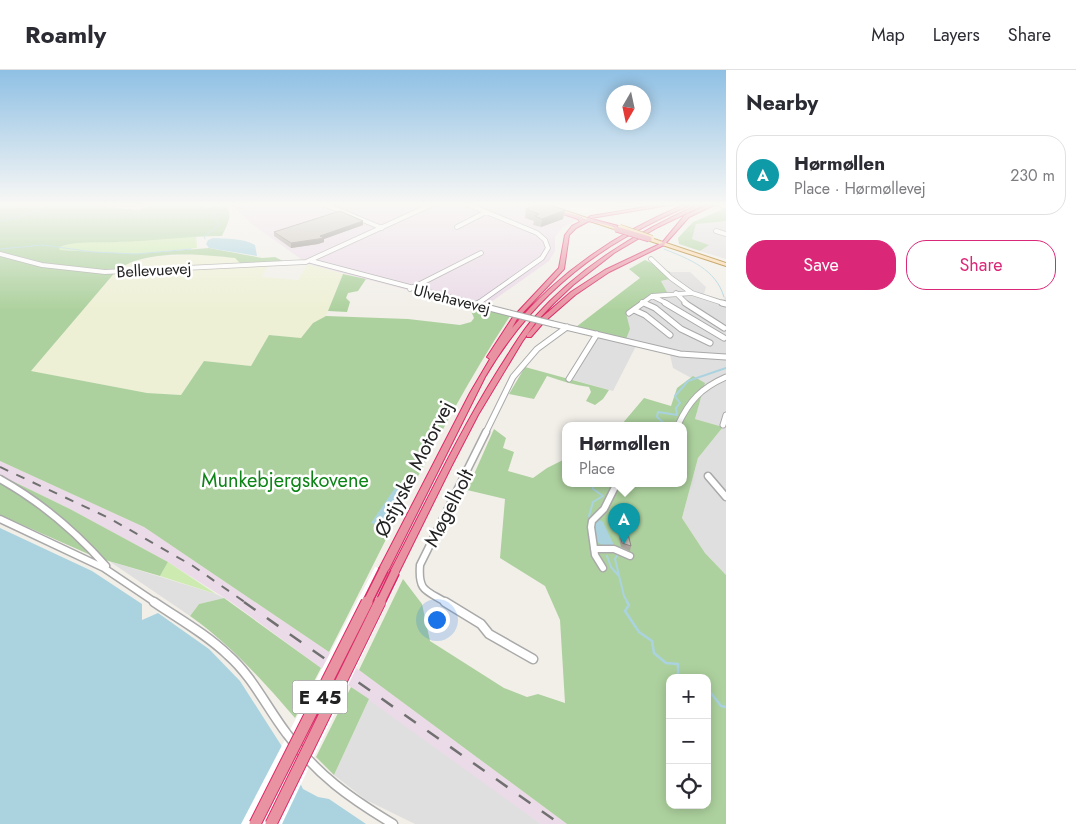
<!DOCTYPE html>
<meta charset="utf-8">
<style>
body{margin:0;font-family:Jost,sans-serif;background:#f2f2f3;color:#2b2b33}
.controls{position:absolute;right:15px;bottom:15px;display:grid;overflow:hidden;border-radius:10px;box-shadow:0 2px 12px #0003}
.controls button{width:45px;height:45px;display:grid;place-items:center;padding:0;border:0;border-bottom:1px solid #e1e1e2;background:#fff;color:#2b2b33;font:25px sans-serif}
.compass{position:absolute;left:606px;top:15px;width:45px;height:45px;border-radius:50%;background:#fff;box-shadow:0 2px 12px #0003;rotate:189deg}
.you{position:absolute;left:436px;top:549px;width:18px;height:18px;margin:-12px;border:4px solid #fff;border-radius:50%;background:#1a73e8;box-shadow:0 0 0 8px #1a73e833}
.badge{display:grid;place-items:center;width:32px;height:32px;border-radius:50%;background:#db2777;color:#fff;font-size:16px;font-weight:700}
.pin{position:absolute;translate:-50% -41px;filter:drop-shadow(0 1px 2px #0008)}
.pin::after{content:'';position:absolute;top:26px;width:18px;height:15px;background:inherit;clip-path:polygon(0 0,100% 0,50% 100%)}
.popup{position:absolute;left:562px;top:352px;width:125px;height:65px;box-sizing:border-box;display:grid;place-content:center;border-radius:10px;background:#fff;filter:drop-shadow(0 1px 4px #0005);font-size:16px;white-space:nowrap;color:#7c7c81}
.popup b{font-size:19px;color:#2b2b33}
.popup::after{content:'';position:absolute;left:50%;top:100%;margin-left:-10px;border:10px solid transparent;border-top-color:#fff}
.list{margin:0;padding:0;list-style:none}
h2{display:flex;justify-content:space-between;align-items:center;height:65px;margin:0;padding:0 20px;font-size:21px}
h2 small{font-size:16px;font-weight:400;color:#7c7c81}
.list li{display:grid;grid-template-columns:32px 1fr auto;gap:15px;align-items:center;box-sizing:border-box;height:80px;margin:0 10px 10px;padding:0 10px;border:1px solid #e1e1e2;border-radius:20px}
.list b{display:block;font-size:19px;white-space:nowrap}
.list p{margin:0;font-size:16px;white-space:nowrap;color:#7c7c81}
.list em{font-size:16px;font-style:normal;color:#7c7c81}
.actions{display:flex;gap:10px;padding:15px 20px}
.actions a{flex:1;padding:11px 0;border:1px solid #db2777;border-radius:20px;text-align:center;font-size:18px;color:#db2777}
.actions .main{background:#db2777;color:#fff}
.icon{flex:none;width:28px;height:28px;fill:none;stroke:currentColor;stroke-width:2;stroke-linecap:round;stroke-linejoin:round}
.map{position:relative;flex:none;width:726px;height:754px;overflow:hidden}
header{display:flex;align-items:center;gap:30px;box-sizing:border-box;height:70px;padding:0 25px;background:#fff;border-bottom:1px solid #e1e1e2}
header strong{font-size:24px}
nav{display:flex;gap:28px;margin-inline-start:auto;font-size:18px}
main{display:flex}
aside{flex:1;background:#fff}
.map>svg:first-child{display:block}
.residential{fill:#e0dfdf}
.industrial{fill:#ebdbe8}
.education{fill:#ffffe5}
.farmland{fill:#eef0d5}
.grass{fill:#cdebb0}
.forest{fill:#add19e;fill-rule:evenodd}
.water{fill:#aad3df}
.pier{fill:#fff}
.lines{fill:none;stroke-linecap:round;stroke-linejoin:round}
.stream-far2{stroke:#aad3df;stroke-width:1}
.stream-far1{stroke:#aad3df;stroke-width:2}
.stream{stroke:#aad3df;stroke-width:2.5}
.minor-far3-casing{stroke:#a9a9a9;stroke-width:5.5}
.minor-far2-casing{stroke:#a9a9a9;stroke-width:7}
.minor-far1-casing{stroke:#a9a9a9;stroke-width:9}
.minor-casing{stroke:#a9a9a9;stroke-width:11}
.major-casing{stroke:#a06b00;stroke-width:2}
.highway-casing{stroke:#dc2a67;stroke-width:2}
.minor-far3{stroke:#fff;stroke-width:4}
.minor-far2{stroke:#fff;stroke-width:5}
.minor-far1{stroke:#fff;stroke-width:6}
.minor{stroke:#fff;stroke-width:8}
.major{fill:#fcd6a4;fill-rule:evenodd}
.highway{fill:#e892a2;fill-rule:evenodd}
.rail-far1{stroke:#707070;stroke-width:2;stroke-dasharray:9 9;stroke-linecap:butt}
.rail{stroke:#707070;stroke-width:2.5;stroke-dasharray:14 14;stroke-linecap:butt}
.minor-bridge-casing{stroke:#a9a9a9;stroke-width:7;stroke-linecap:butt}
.major-bridge-casing{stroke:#a06b00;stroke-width:6;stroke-linecap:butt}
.highway-bridge-far2-casing{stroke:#dc2a67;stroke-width:7;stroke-linecap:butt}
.highway-bridge-far1-casing{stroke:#dc2a67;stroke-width:11;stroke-linecap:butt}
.highway-bridge-casing{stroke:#dc2a67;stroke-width:13;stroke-linecap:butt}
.minor-bridge{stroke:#fff;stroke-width:5}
.major-bridge{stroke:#fcd6a4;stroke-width:4.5}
.highway-bridge-far2{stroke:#e892a2;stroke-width:5}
.highway-bridge-far1{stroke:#e892a2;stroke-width:8}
.highway-bridge{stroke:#e892a2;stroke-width:11}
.wall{fill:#aba49e}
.shaded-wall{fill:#8b8681}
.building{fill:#c7bfb8;stroke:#8b8681}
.labels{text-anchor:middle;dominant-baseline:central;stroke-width:5;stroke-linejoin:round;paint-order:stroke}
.far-street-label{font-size:16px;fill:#222;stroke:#fff}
.shield{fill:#fff;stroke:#646464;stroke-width:1}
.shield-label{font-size:19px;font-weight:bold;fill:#222}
.street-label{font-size:20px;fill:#222;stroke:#fff}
.park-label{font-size:20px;fill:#0c8416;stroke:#fff}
</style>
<header>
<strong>Roamly</strong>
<nav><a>Map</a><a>Layers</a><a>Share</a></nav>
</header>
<main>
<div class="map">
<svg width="726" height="754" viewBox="0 0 726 754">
<rect width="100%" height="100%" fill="#f2efe9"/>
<path class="residential" d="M707,151H726V189L700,181L708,175L692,169L696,153Z
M670,202H690L706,217L704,224L723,231L726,226V505L705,483L682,448L698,388L723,357L695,349L704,315L673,298L670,285L626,269V243L645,228L655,223L667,222L661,211L670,209Z
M597,267L636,276L613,321L570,309Z
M109,491L216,524L224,528L199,534L190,546Z
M369,629L527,743L541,754H415L366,730L334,705Z"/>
<path class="industrial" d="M231,134H533L576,150L563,157L555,167V181L549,191L481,239L308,194L253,155Z
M0,391L144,457L329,582L359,600L567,754H541L351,617L321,598L231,532L168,492L70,439L0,405Z"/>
<path class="education" d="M555,134H635L598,138L584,143Z"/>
<path class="farmland" d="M203,184L269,193L262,207L298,210L308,194L343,204L326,246L313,253L301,268L269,265L251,296L204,291L181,325L147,323L31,301L117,200L127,193L154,187Z"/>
<path class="grass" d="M196,166L197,178L136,184L60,180L59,177L83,171L117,172Z
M168,492L216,524L160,506Z"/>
<path class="forest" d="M0,134L28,136L78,134L139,140L149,134H225C234,145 227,155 222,166C187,166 152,171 117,172C96,173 79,170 59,177L60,180L136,184L209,178L262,188L275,187L285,192L242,195L235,188C201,184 146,179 117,200L31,301L147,323L181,325L204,291L251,296L269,265L301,268L313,253L326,246L408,249L460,255L471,252L474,248L469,236L510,246C440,353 387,470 329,582L144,457L0,391Z
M726,138V151L696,154L692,169L709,175L700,181L679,174L678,168L693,152Z
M645,190L670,202V209L661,211L667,222C650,224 640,232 626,243L630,259L626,269L576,257L640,208L629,199Z
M343,204L366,209L358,221L348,223L346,228L350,232L347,242L328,241Z
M525,297L609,320L603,329L595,335L586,331L591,322L589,317C575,315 561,311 547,306L534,329L509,324Z
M693,306L705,313L695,349L723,357L698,388L682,448L705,483L726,505V754H567L359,600L403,509L422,534L430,571L504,618L527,627L538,624L565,633L560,550L545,516L500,488L505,429L467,420L494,359L506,368L503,378L514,382L508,401L533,408L547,398L565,389V413H683V355H612L614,352L622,354L644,328L671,336L677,318ZM670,608H707V735H670Z
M0,405L70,439L168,492L160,506L95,487L0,445Z
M224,528L321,598L295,648C261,609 232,576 190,546L199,534Z
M351,617L369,629L334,705L316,687Z"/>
<path class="water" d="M213,168C227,169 243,168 255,175L257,186L209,178L206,174L208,170Z
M397,415L407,417L387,457L371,453Z
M598,449L603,452L614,475L603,476L596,471L595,454Z
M0,458L92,501L142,534V550L158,543L209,579L240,611L281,675L303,719L318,727L329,729L366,754H0Z"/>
<path class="pier" d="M375,497L401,504L282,754H241Z"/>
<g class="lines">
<path class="stream-far2" d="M203,134L205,138L216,135L221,137L214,146L219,155L204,167L205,169
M1,151L46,140
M0,179L43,175L93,182L136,184L191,179
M664,179C689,189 716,199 724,227"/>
<path class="stream-far1" d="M666,355L657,347L658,342L677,345L676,338L680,333L675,326L688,311L726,298
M591,449L589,446L593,432L603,426L593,419V413
M618,484L615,489L624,526L628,533
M607,486L611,497L618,505"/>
<path class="stream" d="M627,532L629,535L625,541L639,562L652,571L654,583L666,593L678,594V605L684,608
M707,618L721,636L726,637"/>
<g class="minor-far3-casing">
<path id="minor-far3" d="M324,134L382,158
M467,134L537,163L545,170L548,178L542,188L477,234
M718,134L726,137
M240,135L243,134
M457,157L486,142
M716,161L726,164
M0,184L42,195L105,202L306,192L433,134
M651,189L671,208L692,223L726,234
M311,191L475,234
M410,219L481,183
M676,223L687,234
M652,226L668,234
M642,232L646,234
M641,234L652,226L692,223"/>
</g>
<g class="minor-far2-casing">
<path id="minor-far2" d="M470,233L509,243
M644,233L655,238L681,259L710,273
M665,233L724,268
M685,233L724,258
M722,233L726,234
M476,235L479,233
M634,240L645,245L670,265
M629,243L643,233
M553,254L680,284L726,287
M569,309L597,264
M678,355C689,331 701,318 726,307
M723,355L726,345
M485,364L513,307L537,279L567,257"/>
</g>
<g class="minor-far1-casing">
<path id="minor-far1" d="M708,406L726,427
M0,409C41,432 75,461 106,496L104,498
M0,449L104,498L156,533
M594,479H614L630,486
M603,498L595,485L591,457L592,451L604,439L617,413
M447,533C426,520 418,522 420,495L486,362"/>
</g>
<g class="minor-casing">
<path id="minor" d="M154,532C179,549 206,564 228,585C253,607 267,638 287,664C317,705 350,728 393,754
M445,532L481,554L489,564L533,589"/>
</g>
<g class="major-casing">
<path id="major" d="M538,134H545L623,160L620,161Z
M647,168H651L726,193V196L647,170Z"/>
</g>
<g class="highway-casing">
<path id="highway" d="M664,134H675L591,148L589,147L591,146Z
M686,134H692C684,139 676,141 668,145C653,152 638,160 624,168C565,202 519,249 485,307L389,499L387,501L384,502L381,501L379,499L470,323L490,289L487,287L513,247L559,198L565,165L572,156L580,152L578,149L554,141V139L582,147L584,150L588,148L622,157L620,158L589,151L576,158L569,165L564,199L517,249L512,258C559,202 618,162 686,134Z
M700,134H706L658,157L614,183L573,215L554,233L536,252L522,272L478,345L451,397L398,504L395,505L392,504L390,502C425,435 457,366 497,302C509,284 519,265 533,249C579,197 637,162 700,134Z
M710,134H716L689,147L664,175L609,202L575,225L544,252L531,267H527V265L540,249L571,222L605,200L662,173L685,145Z"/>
</g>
<use href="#minor-far3" class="minor-far3"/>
<use href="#minor-far2" class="minor-far2"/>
<use href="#minor-far1" class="minor-far1"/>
<use href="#minor" class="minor"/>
<use href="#major" class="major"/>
<use href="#highway" class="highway"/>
<path class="rail-far1" d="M0,397L109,448L193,496L246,533"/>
<path class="rail" d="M244,532L560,754"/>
<g class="minor-bridge-casing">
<path id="minor-bridge" d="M509,243L553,254"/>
</g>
<g class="major-bridge-casing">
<path id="major-bridge" d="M620,157L652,168"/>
</g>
<g class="highway-bridge-far2-casing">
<path id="highway-bridge-far2" d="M616,159L649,169"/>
</g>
<g class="highway-bridge-far1-casing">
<path id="highway-bridge-far1" d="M367,533L384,499
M380,533L395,502"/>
</g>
<g class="highway-bridge-casing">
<path id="highway-bridge" d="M255,754L367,532
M271,754L380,532"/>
</g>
<use href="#minor-bridge" class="minor-bridge"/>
<use href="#major-bridge" class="major-bridge"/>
<use href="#highway-bridge-far2" class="highway-bridge-far2"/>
<use href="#highway-bridge-far1" class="highway-bridge-far1"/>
<use href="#highway-bridge" class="highway-bridge"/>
</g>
<path class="wall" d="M526,139L563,149L541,157L533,155L534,151L525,148Z
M363,155L324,169V172L318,174L291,178L274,166V162Z
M620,464L631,476L630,481L621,477L619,468Z"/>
<path class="shaded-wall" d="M565,140L563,149L541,157L542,149Z
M363,151V155L324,169V172L318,174L291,178V173L320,166Z"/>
<path class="building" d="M541,134H546L565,140L542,149L535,146L539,144L526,139Z
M340,141L363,151L320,166L324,168L318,169L291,173L274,162Z
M620,464H628L631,476L622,473Z"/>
<linearGradient id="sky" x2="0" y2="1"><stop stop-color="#8fc0e4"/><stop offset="0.56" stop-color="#f9f8f5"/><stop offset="1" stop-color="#f9f8f5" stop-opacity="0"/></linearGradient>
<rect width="726" height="240" fill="url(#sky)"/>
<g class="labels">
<g class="far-street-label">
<text transform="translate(154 200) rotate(-3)">Bellevuevej</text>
<text transform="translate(452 229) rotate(14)">Ulvehavevej</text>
</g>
<rect class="shield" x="292.5" y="610.5" width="55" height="33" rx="4"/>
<g class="shield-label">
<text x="320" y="627">E 45</text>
</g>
<g class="street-label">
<text transform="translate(414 399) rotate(-63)">Østjyske Motorvej</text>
<text transform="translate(449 438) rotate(-63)">Møgelholt</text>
</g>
<g class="park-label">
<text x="285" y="410">Munkebjergskovene</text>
</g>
</g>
</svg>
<div class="controls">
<button>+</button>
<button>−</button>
<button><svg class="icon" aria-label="locate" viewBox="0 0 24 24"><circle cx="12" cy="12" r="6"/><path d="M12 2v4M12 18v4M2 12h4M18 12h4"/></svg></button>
</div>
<svg class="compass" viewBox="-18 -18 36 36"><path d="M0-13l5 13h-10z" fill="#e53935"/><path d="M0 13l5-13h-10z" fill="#7c7c81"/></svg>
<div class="you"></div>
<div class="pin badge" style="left:624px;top:474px;background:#0f9aa8">A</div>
<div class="popup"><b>Hørmøllen</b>Place</div>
</div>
<aside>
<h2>Nearby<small></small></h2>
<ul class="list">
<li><span class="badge" style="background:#0f9aa8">A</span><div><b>Hørmøllen</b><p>Place · Hørmøllevej</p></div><em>230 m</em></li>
</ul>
<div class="actions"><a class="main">Save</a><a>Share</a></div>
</aside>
</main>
